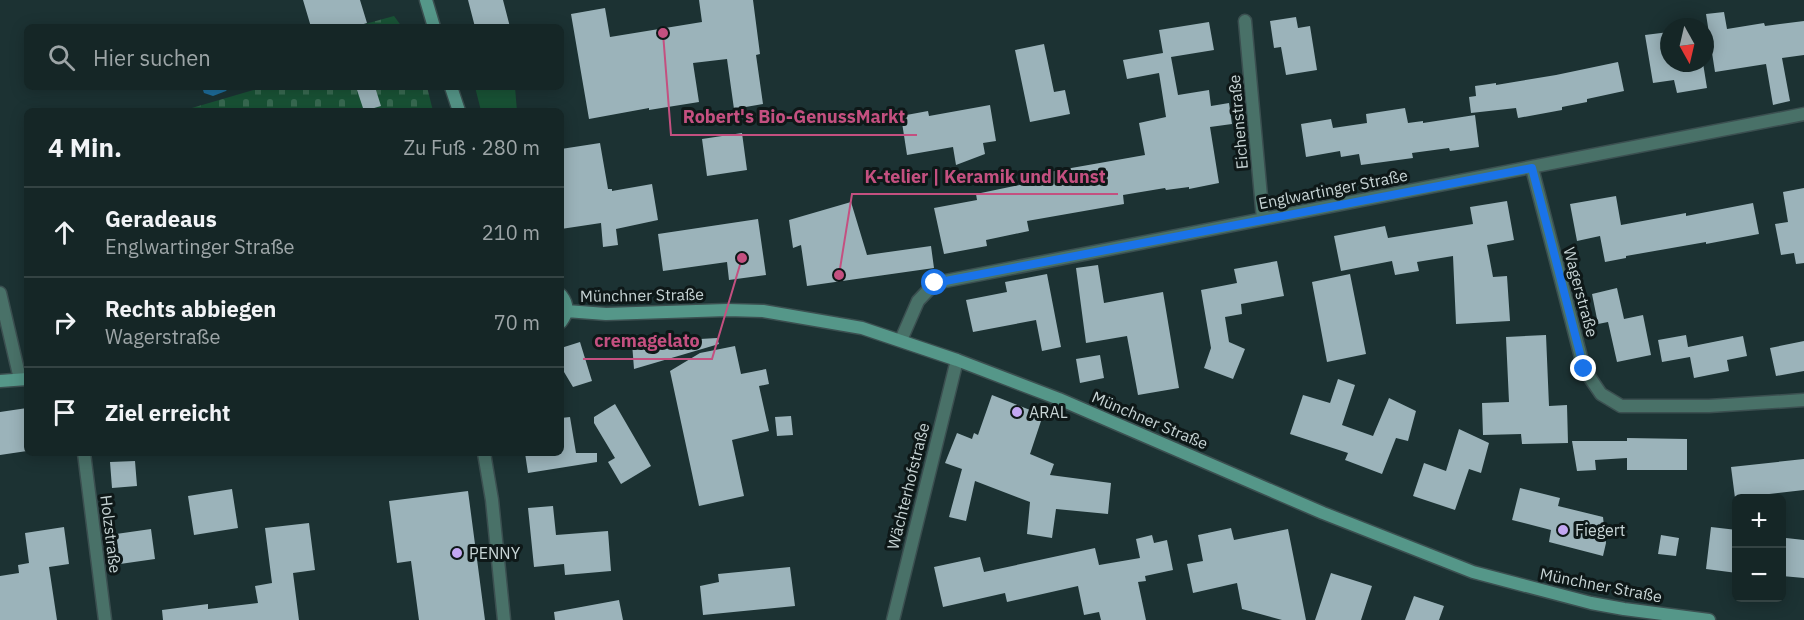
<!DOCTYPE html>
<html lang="de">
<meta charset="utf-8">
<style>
body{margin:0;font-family:"IBM Plex Sans",sans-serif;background:#1e2e2e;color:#f1f3f6}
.controls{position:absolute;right:18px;bottom:18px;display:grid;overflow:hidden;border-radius:9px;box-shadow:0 3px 15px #0003}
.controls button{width:54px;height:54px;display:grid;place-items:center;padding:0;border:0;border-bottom:2px solid #344343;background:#152626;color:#f1f3f6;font:30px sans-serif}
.compass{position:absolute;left:1660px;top:18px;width:54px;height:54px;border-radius:50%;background:#152626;box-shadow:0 3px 15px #0003;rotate:172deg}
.stop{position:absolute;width:18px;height:18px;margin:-14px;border:4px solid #1a73e8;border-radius:50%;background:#fff}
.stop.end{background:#1a73e8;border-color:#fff;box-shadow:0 2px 6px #0008}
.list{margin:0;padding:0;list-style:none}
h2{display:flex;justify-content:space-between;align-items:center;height:78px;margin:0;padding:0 24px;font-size:26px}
h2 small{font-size:20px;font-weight:400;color:#9da5a7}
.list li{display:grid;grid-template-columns:39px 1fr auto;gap:18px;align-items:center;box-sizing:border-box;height:90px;padding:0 24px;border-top:2px solid #344343}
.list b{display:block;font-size:22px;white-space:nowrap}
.list p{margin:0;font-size:20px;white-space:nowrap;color:#9da5a7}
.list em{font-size:20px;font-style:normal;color:#9da5a7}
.icon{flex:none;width:33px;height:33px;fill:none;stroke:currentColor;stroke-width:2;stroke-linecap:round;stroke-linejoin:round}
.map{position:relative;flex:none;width:1804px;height:620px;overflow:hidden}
.search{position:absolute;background:#152626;box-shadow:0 3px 15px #0003;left:24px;top:24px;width:540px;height:66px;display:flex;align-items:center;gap:15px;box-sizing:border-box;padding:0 21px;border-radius:9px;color:#9da5a7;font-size:22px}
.panel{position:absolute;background:#152626;box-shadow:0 3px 15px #0003;left:24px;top:108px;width:540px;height:348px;border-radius:9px}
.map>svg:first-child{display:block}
.green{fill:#195336}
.cemetery{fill:url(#cemetery-stones)}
.water{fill:#1d6d9b}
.building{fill:#9bb3ba}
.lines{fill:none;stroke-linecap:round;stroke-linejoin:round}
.street-casing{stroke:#3b4f50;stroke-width:15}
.secondary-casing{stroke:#3b4f50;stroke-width:15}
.street{stroke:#497168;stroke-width:12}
.secondary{stroke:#559789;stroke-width:12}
.route{stroke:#1a73e8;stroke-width:8}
.poi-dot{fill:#c3a7f2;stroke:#0e1818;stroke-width:2}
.labels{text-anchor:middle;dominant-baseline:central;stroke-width:6;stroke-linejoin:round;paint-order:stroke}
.street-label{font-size:16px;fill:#c7d4d5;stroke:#0e1818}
.poi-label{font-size:16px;fill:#c7d4d5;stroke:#0e1818;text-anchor:start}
.leader{fill:none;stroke:#c45080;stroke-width:2}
.callout-dot{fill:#c45080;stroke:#0e1818;stroke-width:2}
.callout-label{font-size:18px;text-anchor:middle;font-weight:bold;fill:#c45080;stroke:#0e1818;stroke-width:6;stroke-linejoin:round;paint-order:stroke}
</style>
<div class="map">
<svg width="1804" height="620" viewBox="0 0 1804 620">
<defs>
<pattern id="cemetery-stones" width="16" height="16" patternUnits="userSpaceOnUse" patternTransform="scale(1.5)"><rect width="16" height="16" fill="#195336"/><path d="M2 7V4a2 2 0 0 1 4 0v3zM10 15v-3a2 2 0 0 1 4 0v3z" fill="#396b52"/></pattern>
</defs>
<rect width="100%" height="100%" fill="#1c3233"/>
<path class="green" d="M475,87H515L517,111H481Z"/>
<path class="cemetery" d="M394,16L402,27H354Z
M264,87H427L433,111H185V110Z"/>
<path class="water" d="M202,87H229L226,91L213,96L204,93Z"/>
<path class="building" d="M303,0H360L367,23L354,27H311Z
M468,0H503L510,27H475Z
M699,0H753L760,54L756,55L763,104L734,109L727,59L693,63L699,102L649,110V108L589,119L571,14L605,8L610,37L702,22Z
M1724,12L1727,29L1764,23L1765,26L1804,21V55L1782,58L1790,101L1773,105L1766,64L1715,72L1706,14Z
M1296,17L1298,28L1310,26L1317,70L1286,75L1281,47L1274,48L1270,21Z
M1209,22L1214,50L1171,57L1178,95L1209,90L1211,106L1229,103L1232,124L1210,127L1219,183L1189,189V187L1166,190L1165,188L1123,195L1124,204L1027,221L1029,231L986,240L987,246L944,254L934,208L977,200L976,194L1044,180L1043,173L1145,155L1139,123L1166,117L1159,73L1127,79L1123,60L1163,53L1159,30Z
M1669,32V63H1703L1707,88L1677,93L1674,80L1653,83L1645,35Z
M1044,44L1054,92L1065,90L1070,114L1030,122L1015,50Z
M1618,62L1624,91L1587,99V102L1562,107V110L1518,118L1516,108L1471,113L1469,97L1476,96L1475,86L1496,83V85L1556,75Z
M356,87H375L381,106L364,111Z
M990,105L996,141L983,143L985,154L956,165L953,147L907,155L901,116L928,111L929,116Z
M1405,108L1408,123L1423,121V123L1475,115L1479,147L1450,151L1449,148L1412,153L1413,158L1361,165L1359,154L1341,157L1340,151L1306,157L1301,124L1331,119L1333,128L1367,123L1366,114Z
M742,133L747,170L707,176L702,139Z
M600,143L608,189H612V191L652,184L658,220L616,229L618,245L603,247L601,223L561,229V149Z
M1804,188V263L1796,264L1794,253L1781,255L1775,224L1788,222L1783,192Z
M1616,196L1621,225L1686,213V216L1753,203L1759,234L1706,244V242L1626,256V258L1605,262L1600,236L1577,241L1570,204Z
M1507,201L1514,240L1487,245L1493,277L1507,276L1510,321L1456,324L1453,256L1417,262L1419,271L1395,275L1392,261L1341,271L1334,236L1385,226L1388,238L1473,224L1470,207Z
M851,202L867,255L931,246L934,268L807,286L801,245L793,248L789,220Z
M758,219L766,275L729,280L727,262L663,271L658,234Z
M1277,261L1284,296L1241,304L1242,314L1225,317L1229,342L1245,349L1233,379L1204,368L1211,348L1201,290L1237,283L1234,269Z
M1098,265L1104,303L1163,292L1179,388L1138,395L1127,336L1086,343L1076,268Z
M1047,274L1061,347L1042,351L1036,320L973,332L966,300L1007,292L1005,282Z
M1350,274L1366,354L1327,362L1312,282Z
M1617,288L1624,319L1643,315L1651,355L1617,362L1608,322L1598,324L1592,294Z
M1546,335L1549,406L1567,405L1568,443L1522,444L1521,434L1483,435L1482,403L1509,402L1506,337Z
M1686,335L1688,347L1743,336L1747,356L1727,360L1729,371L1694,378L1690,357L1662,362L1658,340Z
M717,338L719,344L634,369L632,343Z
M1804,341V371L1776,376L1770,348Z
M580,342L592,381L573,387L561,367V348Z
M735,346L741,374L766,369L769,384L759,386L769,431L732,440L744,496L699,506L670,371L700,353Z
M1100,355L1104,378L1080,383L1076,359Z
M1338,379L1355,385L1342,425L1373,436L1389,398L1416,411L1408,441L1396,438L1382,474L1345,460L1348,453L1290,434L1303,395L1330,403Z
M992,395L1043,415L1030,454L1054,464L1050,475L1111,483L1108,514L1056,509L1052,538L1027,534L1030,502L975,481L966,521L949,517L962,469L945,463L957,433L972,439L974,433L978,435Z
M615,404L651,466L621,484L608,462L615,458L594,423V417Z
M27,408V451L0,455V412Z
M791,416L793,435L777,436L775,417Z
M570,417L576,453H597V462L528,473L525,453H561V418Z
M1459,429L1489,443L1481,473L1469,469L1455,510L1413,496L1424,463L1446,471Z
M1627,438L1687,439V470H1627V458L1595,460L1596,470L1577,471L1572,441H1627Z
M1804,459V490L1735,498L1731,467Z
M135,461L137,486L112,488L110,462Z
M1520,488L1560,498L1558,506L1603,517L1606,543L1603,556L1549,542L1551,530L1512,520Z
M232,489L238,528L194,535L188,496Z
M468,491L485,620H419L411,561L397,563L389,501Z
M553,506L556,535L608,531L611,571L565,575L564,564L534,567L528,508Z
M309,523L315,570L293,573L299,620H163L162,610L208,604V609L258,603L255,586L272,583L265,528Z
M64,527L69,564L49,567L57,620H0V576L19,573L18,565L29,563L25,533Z
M1711,527L1737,530V573L1706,569Z
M1231,528L1234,540L1288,529L1306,620H1282L1242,609L1237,583L1193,593L1187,564L1203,561L1198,535Z
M151,529L155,559L120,564L116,534Z
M1152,535L1154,543L1167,540L1173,570L1145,576L1146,581L1138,582L1146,620H1101L1099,612L1084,615L1078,586L1007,602L1005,593L943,607L934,567L980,557L984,572L1095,548L1099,565L1140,558L1136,539Z
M1661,535L1679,538L1676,556L1658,554Z
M1786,538L1804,540V578L1782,576Z
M790,567L795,606L703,615L700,586L719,582L718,574Z
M1331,573L1372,586L1361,620H1315Z
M1414,596L1444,606L1439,620H1405Z
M619,600L623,620H555L554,612Z"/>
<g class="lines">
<g class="street-casing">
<path id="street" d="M1245,21L1263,219
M1532,168L1584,369L1601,394L1621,406H1709L1804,400
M0,293L20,379
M901,340L918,301L935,283L1804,114
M84,453L105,620
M484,453L492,500L504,620
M893,620L957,360"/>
</g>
<g class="secondary-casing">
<path id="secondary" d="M426,0L434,27
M451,87L459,111
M561,295C568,304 568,313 561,322
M566,311L606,314L727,310L763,311L862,328L957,360L1059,399L1323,513L1473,572L1591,603L1624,609L1709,620
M0,381L27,379"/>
</g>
<use href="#street" class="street"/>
<use href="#secondary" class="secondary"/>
</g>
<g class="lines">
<path class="route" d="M935,283L1532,168L1584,369"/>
</g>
<g class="poi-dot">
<circle cx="1017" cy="412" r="6"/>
<circle cx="1563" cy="530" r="6"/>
<circle cx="457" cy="553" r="6"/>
</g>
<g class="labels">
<g class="street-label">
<text transform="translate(1238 122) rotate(-95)">Eichenstraße</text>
<text transform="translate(1333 189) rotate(-11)">Englwartinger Straße</text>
<text transform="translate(1581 292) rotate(75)">Wagerstraße</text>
<text transform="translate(642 295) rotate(-1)">Münchner Straße</text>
<text transform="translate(1150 420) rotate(23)">Münchner Straße</text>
<text transform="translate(908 486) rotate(-76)">Wächterhofstraße</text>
<text transform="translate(111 534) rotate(83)">Holzstraße</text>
<text transform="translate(1601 585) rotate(11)">Münchner Straße</text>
</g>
<g class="poi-label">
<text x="1029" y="412">ARAL</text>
<text x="1575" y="530">Fiegert</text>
<text x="469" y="553">PENNY</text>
</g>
</g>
<path class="leader" d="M663 33L671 135H917M839 275L852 194H1118M742 258L712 359H583"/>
<g class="callout-dot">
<circle cx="663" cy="33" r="6"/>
<circle cx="839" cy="275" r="6"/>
<circle cx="742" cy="258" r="6"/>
</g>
<g class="callout-label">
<text x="794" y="123">Robert's Bio-GenussMarkt</text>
<text x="985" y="183">K-telier | Keramik und Kunst</text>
<text x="647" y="347">cremagelato</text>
</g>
</svg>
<div class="controls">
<button>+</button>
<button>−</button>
</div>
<svg class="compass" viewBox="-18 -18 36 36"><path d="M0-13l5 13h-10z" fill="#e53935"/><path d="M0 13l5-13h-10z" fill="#9da5a7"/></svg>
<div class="stop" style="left:935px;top:283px"></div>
<div class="stop end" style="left:1584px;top:369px"></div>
<div class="search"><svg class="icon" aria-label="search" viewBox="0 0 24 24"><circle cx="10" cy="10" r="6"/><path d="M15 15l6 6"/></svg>Hier suchen</div>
<section class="panel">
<h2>4 Min.<small>Zu Fuß · 280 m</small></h2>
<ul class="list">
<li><svg class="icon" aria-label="ahead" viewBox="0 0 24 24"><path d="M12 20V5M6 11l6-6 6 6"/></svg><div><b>Geradeaus</b><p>Englwartinger Straße</p></div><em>210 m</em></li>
<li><svg class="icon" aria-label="right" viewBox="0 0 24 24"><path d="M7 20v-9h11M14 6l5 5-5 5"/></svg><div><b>Rechts abbiegen</b><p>Wagerstraße</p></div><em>70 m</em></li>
<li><svg class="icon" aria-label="arrive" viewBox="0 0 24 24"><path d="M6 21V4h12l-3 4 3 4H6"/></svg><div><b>Ziel erreicht</b></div></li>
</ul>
</section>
</div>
